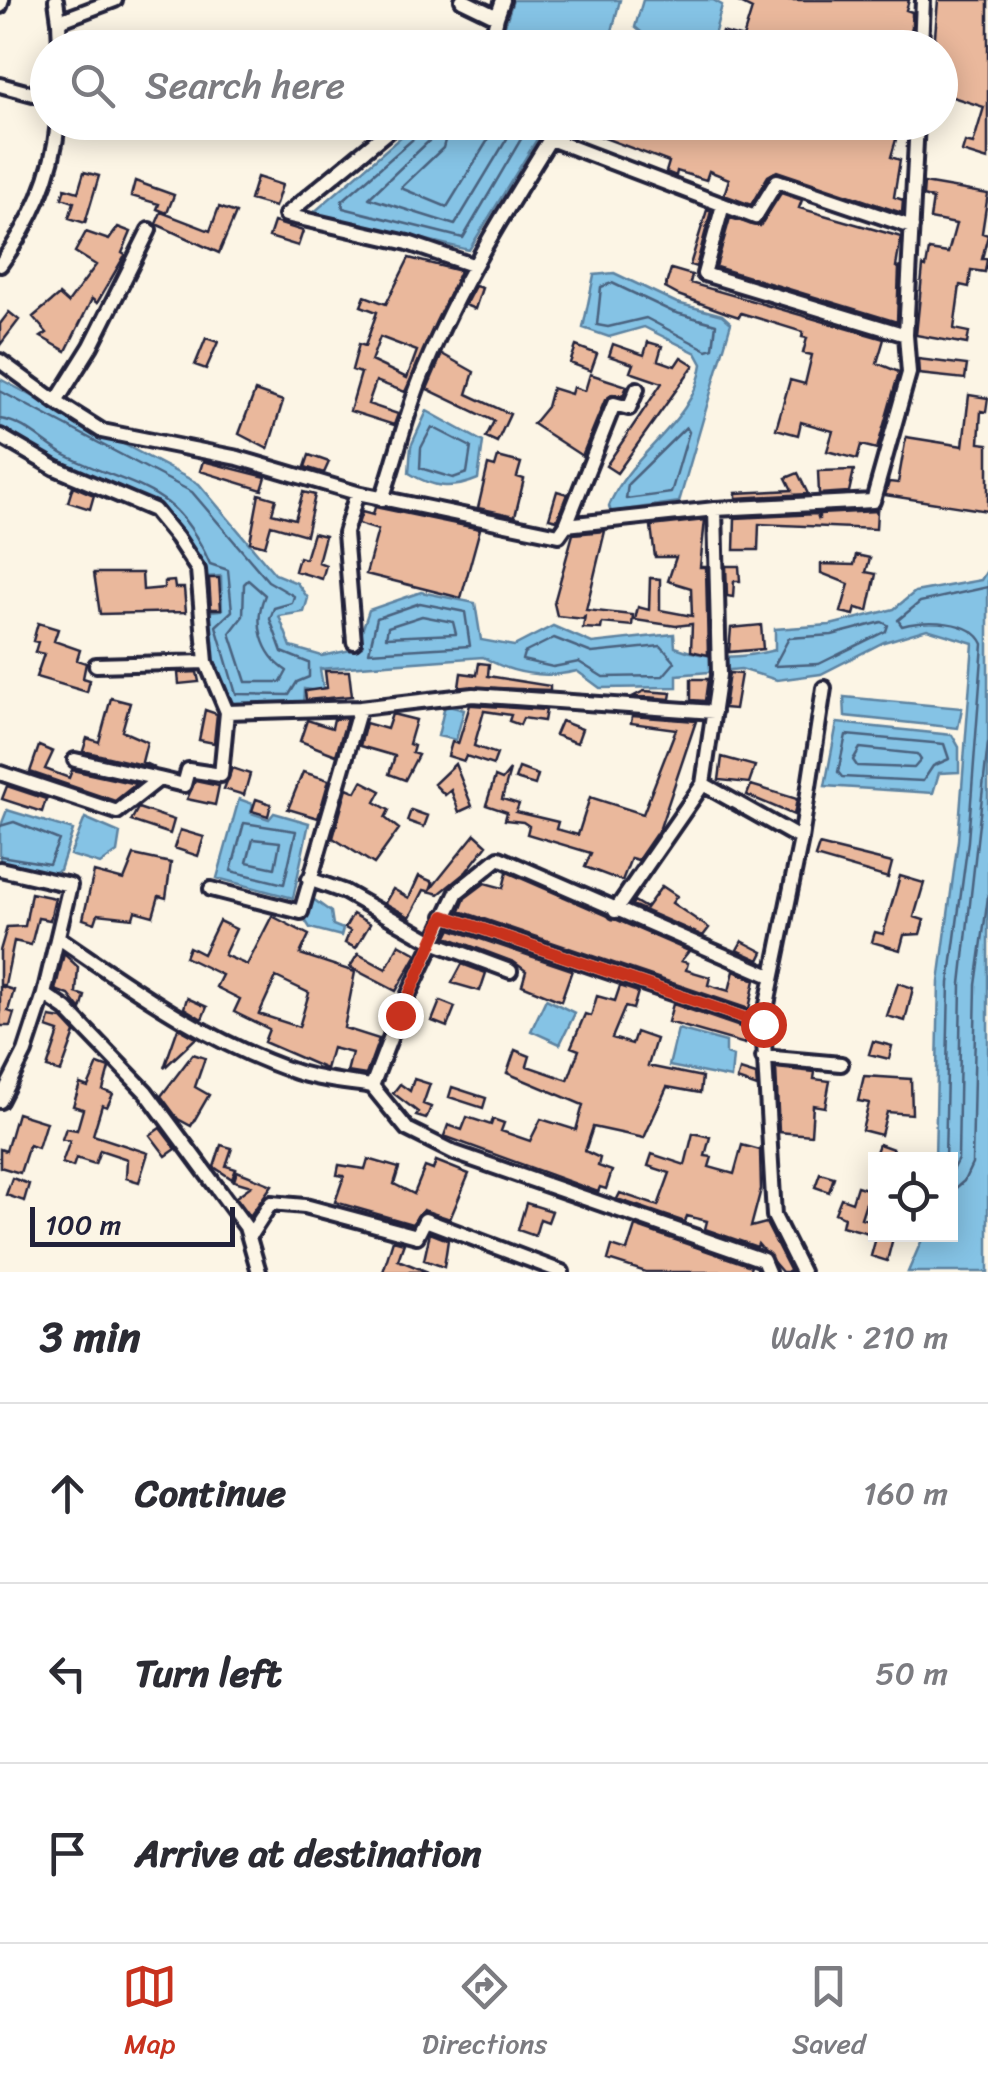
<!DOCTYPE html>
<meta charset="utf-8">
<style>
body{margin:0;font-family:Sriracha,sans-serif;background:#f2f2f3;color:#2b2b33}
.controls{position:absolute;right:30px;bottom:30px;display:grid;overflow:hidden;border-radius:0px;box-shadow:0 5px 25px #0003}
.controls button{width:90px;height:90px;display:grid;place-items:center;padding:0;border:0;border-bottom:2px solid #e1e1e2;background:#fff;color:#2b2b33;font:50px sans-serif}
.scale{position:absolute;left:30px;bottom:25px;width:205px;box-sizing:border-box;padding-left:10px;border:5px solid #22223b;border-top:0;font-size:28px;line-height:35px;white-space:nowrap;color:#22223b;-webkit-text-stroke:8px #fcf5e5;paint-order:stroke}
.stop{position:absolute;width:30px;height:30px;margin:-22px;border:8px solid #c8321e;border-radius:50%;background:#fff}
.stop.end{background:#c8321e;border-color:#fff;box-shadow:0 2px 10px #0008}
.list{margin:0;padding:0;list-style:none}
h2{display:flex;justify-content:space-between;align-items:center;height:130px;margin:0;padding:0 40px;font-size:42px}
h2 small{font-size:32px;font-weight:400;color:#7c7c81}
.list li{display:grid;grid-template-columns:65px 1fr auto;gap:30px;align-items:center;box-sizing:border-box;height:180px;padding:0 40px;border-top:2px solid #e1e1e2}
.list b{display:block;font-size:38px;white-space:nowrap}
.list em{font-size:32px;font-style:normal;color:#7c7c81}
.icon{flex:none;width:55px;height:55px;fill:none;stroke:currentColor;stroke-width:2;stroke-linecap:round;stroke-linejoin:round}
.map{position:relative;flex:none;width:988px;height:1272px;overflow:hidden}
.search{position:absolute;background:#fff;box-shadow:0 5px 25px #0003;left:30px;right:30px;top:30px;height:110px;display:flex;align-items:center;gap:25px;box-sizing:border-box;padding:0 35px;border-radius:55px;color:#7c7c81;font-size:38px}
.sheet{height:670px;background:#fff}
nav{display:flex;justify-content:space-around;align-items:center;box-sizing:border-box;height:140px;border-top:2px solid #e1e1e2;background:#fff;font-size:28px;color:#7c7c81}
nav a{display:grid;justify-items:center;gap:5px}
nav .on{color:#c8321e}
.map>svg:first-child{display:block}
.water{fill:#85c3e5;stroke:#5d83a1;stroke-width:2.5}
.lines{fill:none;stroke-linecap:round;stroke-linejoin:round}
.shore{stroke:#4a627f;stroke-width:2.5}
.building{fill:#eab89c;stroke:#22223b;stroke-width:2.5;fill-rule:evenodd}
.street-casing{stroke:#22223b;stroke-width:20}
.street{stroke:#fcf5e5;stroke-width:12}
.route{stroke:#c8321e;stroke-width:12}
</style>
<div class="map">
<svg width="988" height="1272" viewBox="0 0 988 1272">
<rect width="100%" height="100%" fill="#fcf5e5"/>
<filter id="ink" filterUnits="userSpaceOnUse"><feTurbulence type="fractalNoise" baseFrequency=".01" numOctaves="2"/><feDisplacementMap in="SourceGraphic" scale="20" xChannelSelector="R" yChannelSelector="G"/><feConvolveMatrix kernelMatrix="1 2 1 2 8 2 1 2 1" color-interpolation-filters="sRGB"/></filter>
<g filter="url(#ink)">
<path class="water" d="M513,0H620L608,47H498Z
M643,0H713L722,5L711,47C681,48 658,49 635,27Z
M417,123H547L469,250L313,213Z
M614,273L677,303L722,315L731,323L679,502L611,512L609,506C630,452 695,423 702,364L696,353L644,327L609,337L583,328L594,275Z
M0,379L199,484L275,574L297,583L308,598L304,612L279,616L291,647L322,656L356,649L369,610L421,592L475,603L481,640L514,646L553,626L592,643L674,634L675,647C710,660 739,659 775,650V629L830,625L894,609L915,592L981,580L988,569V1272H908L924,1235L950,1234V1160L935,1159L939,982L958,840L973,643L927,629L884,642L821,674L777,680L741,669L677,675V687L600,688L577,671C545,679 512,674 483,657L320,669L324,692L304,689L303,705H229L213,661L203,612L222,610L221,576L204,577C168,486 131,504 59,464C39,452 22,437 0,428Z
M427,411L483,442L478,479C452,490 433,488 409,473L411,446Z
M844,697L962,708L958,728L845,716Z
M445,705L464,710L456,740L438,736Z
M837,723L952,735L959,747V772L939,773L933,793L825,786Z
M239,799L253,804L251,813L269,819L274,813L309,823L293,898L217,878Z
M7,810L73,830L60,870C42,879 18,870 0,865V828Z
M85,818L120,833L117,852L100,864L70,855Z
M313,899L331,912L333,925L343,929L341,936L310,928L305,920Z
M546,999L575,1013L560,1044L531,1031Z
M678,1029L726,1042V1054L733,1056L731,1078L669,1066Z"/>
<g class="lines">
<path class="shore" d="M422,122L420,133L342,201L343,208L463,238L531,122
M435,122L429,141L369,198L455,225L517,122
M450,122L443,148L401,188L447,207L499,122
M612,283L673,312L716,324L713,348L707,350L646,318L608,327L597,325L601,287Z
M0,391L192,492L268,581L294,596L292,603L274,608L270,619L282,652L309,663V677L297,682L289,695L236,694L216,626L232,611L228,570L210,564C174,482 138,491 67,456C45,445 26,422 0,419
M432,427L471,447L467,473L453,478L420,468L421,448Z
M686,427L689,432L671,493L626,499L628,484Z
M248,580L265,595C253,622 261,654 287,671L281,682H246L230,633L243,616L244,584Z
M420,603L465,612L470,646L369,652L377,618Z
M422,616L453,622L456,634L386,637L388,627Z
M882,622L888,625L886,631L819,664L774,666L789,638L832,635Z
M554,638L592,653L661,646L675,662L663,676L603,677L579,662L553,667L522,660L524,653Z
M846,735L944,744L949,759L933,766L923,781L842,777L838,772Z
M860,748L917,754L921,760L914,768L857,766L853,760Z
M244,823L296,831L284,884L231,871Z
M0,826L14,822L59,840L49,864L0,856
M253,839L280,842L275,868L247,862Z
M945,1160L949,983L968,841L983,644C972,619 925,620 902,626L898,620L920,602L988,587
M950,1174L958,1159L961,984L988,743
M950,1193L964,1181L972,1164L976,985L988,897"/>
</g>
<path class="building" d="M734,0H909L906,10L912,12V27L904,48H717L722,32L743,38L752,9Z
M938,0H988V160L962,152L965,142L973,144L984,107L940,93V48H934Z
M603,122H635L655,129L657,123L901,122L891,157L900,160L894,197L903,200L902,213L777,171L768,176L751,205L724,195L729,179L709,171L706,180L677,171L676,176L666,172L669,162L599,136Z
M84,172L99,176L85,223L69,218L74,202L62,198L65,188L78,192Z
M257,177L282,185L275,207L250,200Z
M135,181L174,195L167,213L157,209L159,204L131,196Z
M924,183L988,194L982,233L988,235L982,259H987L985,272L971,270L969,287L960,285L954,329L969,332L967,344L916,335L923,266L926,267L929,250L948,253L956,224L930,219L933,199L923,196Z
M781,193L802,200L799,208L901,237L896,267L899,268L897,322L716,267L730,218L760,226Z
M219,207L236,213L219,253L156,224L161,212L210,231Z
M707,210L711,211L696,267L690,265Z
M274,222L303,231L298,246L269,237Z
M118,227L131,232L122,253L125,255L97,303L92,299L66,351L41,337L47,333L33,317L59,295L68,303L90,273L96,265L75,252L86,232L109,240Z
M409,258L460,271L405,392L376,381L368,404L398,414L394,425L350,411L361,373L352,370L359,344L365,346L377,312L361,306L365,296L386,304ZM380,337L417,351L407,378L371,361Z
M671,269L692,275L690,283L884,339L877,363L899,372L877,449L861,445L857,459L827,451L833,431L801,422L798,435L776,429L790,380L805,384L812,355L803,353L807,338L802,337L803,332L741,313L739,317L727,313L678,295L665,288Z
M475,286L482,288L475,309L465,305Z
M9,312L19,320L0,345V324Z
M206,338L218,342L206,369L195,365Z
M648,342L662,346L658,360L675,366L681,357L694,365L617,473L606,466L662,383L630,372L633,364L609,356L613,344L644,355Z
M576,346L597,354L591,371L570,363Z
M442,354L474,372L467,394L510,414L497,442L486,437L494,421L427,389Z
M918,359L967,365L965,379L919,374Z
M590,374L627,386L623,396L613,394L605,400L582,456L533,424L547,407L552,388L571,394L573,387L585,391Z
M255,391L283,401L268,449L239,434Z
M969,395L988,398L986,412L981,411L979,443L988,444V511L885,495L889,482L898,483L906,437L963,446Z
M309,455L329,462L324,473L305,467Z
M498,457L521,463L517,477L524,479L515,516L478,508L488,465L495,467Z
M203,461L266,477L262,490L200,471Z
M854,470L849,492L819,494L818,471Z
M798,473L808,494L736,498V493L792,490L786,478Z
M73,486L94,495L90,509L68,502Z
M557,491L567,494L557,520L549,518Z
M303,492L315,495L306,535L271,525L265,546L250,542L259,494L276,499L272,513L295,519Z
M375,507L480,529L461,598L366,574L378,530L358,524L362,512L373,515Z
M877,511L876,529L759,524L758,550H734L735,518L817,514L819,520V514Z
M705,520L700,567H706L708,655L691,651L692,624L676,626L635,620L638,607L649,610L650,578L660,579V610L692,616L691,588L668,581L676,557H655L651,526Z
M605,531L586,610L633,615L632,626L602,623L601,629L583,628L585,615L584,619L557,616L554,603L573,534Z
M313,533L325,536L318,562L326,565L322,579L295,571L299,557L305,559Z
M856,555L870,558L866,572L876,574L868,611L856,608L854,615L841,612L849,584L821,573V564L854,565Z
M726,566H739L740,581H734L733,597L727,596Z
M94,573H142L143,590L164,588V582L174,581L175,588H184L186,612L100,614Z
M209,578H219L221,609H211Z
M38,623L58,629L54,641L80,650L77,660L86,663L83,678L90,680L87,692L36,677L44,654L35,652L38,642L33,641Z
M761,625L763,649L729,652L731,628Z
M479,663L489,664L488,676L550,686V690L459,687L461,673L477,675Z
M325,671H349L352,696L306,700L305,691L327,688Z
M197,672L199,682L179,684L178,673Z
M729,673L741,674L735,709L724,708Z
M691,679H708L705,701L691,700Z
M644,691L671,693L670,699L634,696Z
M111,698L130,703L122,731L147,742L142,762L155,768L83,751L87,738L99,742Z
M470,705H473L546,710L544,721L523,718L520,725L509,721L511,715L484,711L474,746L497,754L493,765L466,756L464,761L448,756L452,742L458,744Z
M205,710L217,714L214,743L199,740Z
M392,714L416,720L409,744L414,746L412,753L418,755L405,780L389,774L395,756L360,746L366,723L387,729Z
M632,716L696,721L660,828L638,860L631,858L622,881L585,867L591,853L527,834L529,826L523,822L505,820L507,812L486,805L495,777L502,780L510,770L502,799L519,804L516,812L558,822L556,829L578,835L590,797L643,814L676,729L631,723Z
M347,718L336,755L300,741L307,720L332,728L334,719Z
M561,721L582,729L577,743L555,735Z
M39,746L53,752L45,769L69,778L72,770L136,784L115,801L30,772Z
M722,757L755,766L749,783L719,780Z
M455,764L472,806L459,812L451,790L445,795L434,784Z
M232,768L250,774L244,795L224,789Z
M519,768L538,775L535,785L515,779Z
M303,772L329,780L318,818L288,809Z
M195,781L219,786L215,805L187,799Z
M362,781L381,791L375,802L389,810L385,818L399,829L374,864L333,838L347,788L356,792Z
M751,785L797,799L794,815L747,795Z
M7,786L46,799L42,812L2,799Z
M256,799L271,804L268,816L252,811Z
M138,808L174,820L170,834L131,821Z
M411,810L428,816L424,827L407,821Z
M180,830L204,837L198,856L174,848Z
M475,834L487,845L466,872L439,894L424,890L410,917L385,903L393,889L409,898L419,876L433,882L430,890Z
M819,845L892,863L888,878L815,857Z
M134,855L171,863L166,898L159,896L153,916L135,911L133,918L98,914L95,923L83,919L94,872L124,880Z
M507,872L689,951L681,961L688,963L686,970L710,977L708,985L729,991L734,971L755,980L749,1009L460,911L465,898L485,883L503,888Z
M900,876L924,883L914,917L924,920L920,934L904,935L900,950L872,942L875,932L883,934Z
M662,886L677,896L672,903L709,928L703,936L632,905L634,901L646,908Z
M31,893L55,898L50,920L38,918L31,945L14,941L5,985H0V951L7,927L25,926Z
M353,914L370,924L356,948L345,943L350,931L345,928Z
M272,916L309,935L300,954L355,972L344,1028L379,1039L366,1075L347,1072L352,1053L332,1048L326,1069L264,1042L269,1029L234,1012L240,999L216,987L222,975L185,957L189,947L203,954L219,921L236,929L224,955L247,965ZM276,977L309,993L299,1027L259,1014Z
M451,929L572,970L561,1001L522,985L526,971L514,962L447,937Z
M742,941L763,952L759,960L737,950Z
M399,944L417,954L396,991L350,967L358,954L386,969Z
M64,954L78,967L76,993L85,996L81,1010L69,995L55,990Z
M462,964L486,973L480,991L452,983Z
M898,983L913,988L905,1021L887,1016Z
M0,986L14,990L8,1011L14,1013L10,1026H0Z
M620,986L638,992L633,1009L625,1007L612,1038L632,1044L636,1032L656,1039L648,1066L702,1077L700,1093L667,1087L644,1138L593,1127L585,1151L600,1158L598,1166L612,1171L606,1189L600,1187L598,1192L444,1136L448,1125L462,1130L467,1117L491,1125L493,1119L504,1123L501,1131L530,1141L541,1119L576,1130L583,1105L507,1073L515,1050L530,1056L527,1066L568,1080L579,1050L571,1047L585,1014L591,1016L597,996L615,1001Z
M187,998L207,1007L202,1019L184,1008Z
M440,1001L455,1007L447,1027L432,1021Z
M673,1004L749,1030L745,1044L668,1022Z
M50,1017L62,1019L75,1033L61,1072L47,1068L59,1032L47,1028Z
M178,1028L196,1038L164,1068Z
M873,1041L892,1046L889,1059L869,1054Z
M193,1054L205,1058L195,1087L209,1095L191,1126L178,1119L161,1096Z
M98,1064L109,1068L103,1090L113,1094L107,1107L102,1105L93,1135L148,1153L139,1182L126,1178L127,1159L100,1150L95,1164L76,1158L73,1167L62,1163L70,1141L62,1139L66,1128L77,1130L83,1109L73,1106L80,1084L88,1087Z
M776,1068L815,1072L814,1079L830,1081L825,1107L813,1105L811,1135L779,1132Z
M740,1070L756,1075L757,1087L737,1080Z
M864,1076L911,1079L912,1114L887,1112L881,1135L862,1130L869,1103L858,1101Z
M414,1079L430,1084L423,1104L431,1107L426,1119L416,1116L418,1112L393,1093L400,1084L410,1091Z
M452,1087L486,1098L483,1108L449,1097Z
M17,1113L46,1122L38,1148L29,1145L20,1173L0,1167V1149L6,1151Z
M160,1128L176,1149L166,1156L150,1135Z
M693,1133L710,1137L705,1156L712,1157L709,1167L734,1174L742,1145L760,1150L761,1189L751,1227L766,1223L791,1272H782L758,1244L757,1247L705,1229L707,1221L687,1216L685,1222L617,1199L620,1193L658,1206L670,1173L648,1166L652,1154L685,1165Z
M879,1144L893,1149L889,1160H873Z
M221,1145L232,1148L226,1166L236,1169L232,1179L214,1167Z
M368,1159L399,1168L394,1184L414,1194L425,1167L433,1170L436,1161L469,1174L450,1219L423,1210L412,1224L335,1202L344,1176L337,1175L339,1165L365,1169Z
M237,1171L272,1185L250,1216L236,1197L251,1186L234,1181Z
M820,1173L834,1177L829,1192L815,1187Z
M12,1178L29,1184L24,1201L6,1195Z
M857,1186L870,1190L861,1218L876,1222V1235L842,1226L844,1217L835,1213L841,1198L852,1202Z
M526,1203L552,1211L548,1222L540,1219L535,1236L518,1230Z
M635,1226L751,1266L749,1272H646L608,1260L612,1246L627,1251Z
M430,1233L448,1240L444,1267L424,1260Z
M877,1234H894L887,1261L871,1256Z
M393,1240L404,1243L398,1260L428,1272H383Z"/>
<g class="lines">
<g class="street-casing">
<path id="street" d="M56,0L59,21L115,0
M462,0L497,17L503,0
M0,6L2,0
M59,21L60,48
M490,48L497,17
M921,48L923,0
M0,85L48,98
M723,205L704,274L906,335
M286,215L408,243L472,265
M286,215L399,122
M149,230L91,346L56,402L102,431L238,458L357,493
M0,265C32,221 53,176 58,122
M0,361L56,402
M0,436L55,468L154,510L177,538L198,570L206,662L227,712L360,708L473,695L714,712
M382,499C397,456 407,409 425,368C458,287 504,213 550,139L755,217L777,181L912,227
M566,525L614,404L629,408L637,389
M354,642L345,533L357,493L559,535L566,525L715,509
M96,665L206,662
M75,760L159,779
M0,773L117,812L159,779L184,785L188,770L221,775L227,712
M801,839L824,688
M0,869L70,885L44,994
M309,879L345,892L435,943L510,971
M211,889L301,912L360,708
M615,911L703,784
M444,916L763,1024
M59,938C135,990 207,1042 296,1072C320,1080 347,1082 372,1086L407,1129L455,1153L763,1260L768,1272
M763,1057L841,1064
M372,1086L399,1015L457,892L499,858L771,976
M0,1101L25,1052L44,994L66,1009L146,1092L246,1227L259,1272
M249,1237L271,1203L305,1206L417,1236L425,1220L562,1272
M802,1272L774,1216L763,1024L801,839L703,784L719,675L715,509L873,501L909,373L906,335L917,122"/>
</g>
<use href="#street" class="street"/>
</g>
</g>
<g class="lines" filter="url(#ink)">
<path class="route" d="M400,1015L444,916L763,1024"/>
</g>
</svg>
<div class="controls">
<button><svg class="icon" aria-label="locate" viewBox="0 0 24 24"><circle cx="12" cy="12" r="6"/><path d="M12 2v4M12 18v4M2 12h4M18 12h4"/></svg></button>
</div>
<div class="scale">100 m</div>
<div class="stop" style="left:763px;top:1024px"></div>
<div class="stop end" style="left:400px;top:1015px"></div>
<div class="search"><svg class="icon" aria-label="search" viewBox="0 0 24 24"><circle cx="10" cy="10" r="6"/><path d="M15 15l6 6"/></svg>Search here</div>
</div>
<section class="sheet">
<h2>3 min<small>Walk · 210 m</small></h2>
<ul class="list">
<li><svg class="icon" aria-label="ahead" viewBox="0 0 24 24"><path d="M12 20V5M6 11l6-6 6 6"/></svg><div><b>Continue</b></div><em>160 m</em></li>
<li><svg class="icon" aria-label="left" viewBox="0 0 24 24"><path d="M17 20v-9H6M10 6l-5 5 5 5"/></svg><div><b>Turn left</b></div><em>50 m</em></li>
<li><svg class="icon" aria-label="arrive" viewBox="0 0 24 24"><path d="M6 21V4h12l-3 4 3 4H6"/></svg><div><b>Arrive at destination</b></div></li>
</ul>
</section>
<nav>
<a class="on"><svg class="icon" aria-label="map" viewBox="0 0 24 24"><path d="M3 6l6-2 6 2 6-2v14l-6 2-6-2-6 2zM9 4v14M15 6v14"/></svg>Map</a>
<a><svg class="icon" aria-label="directions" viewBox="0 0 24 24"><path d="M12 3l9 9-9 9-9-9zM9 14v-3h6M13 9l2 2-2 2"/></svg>Directions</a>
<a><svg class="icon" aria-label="saved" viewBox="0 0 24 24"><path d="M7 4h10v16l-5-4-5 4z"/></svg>Saved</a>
</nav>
